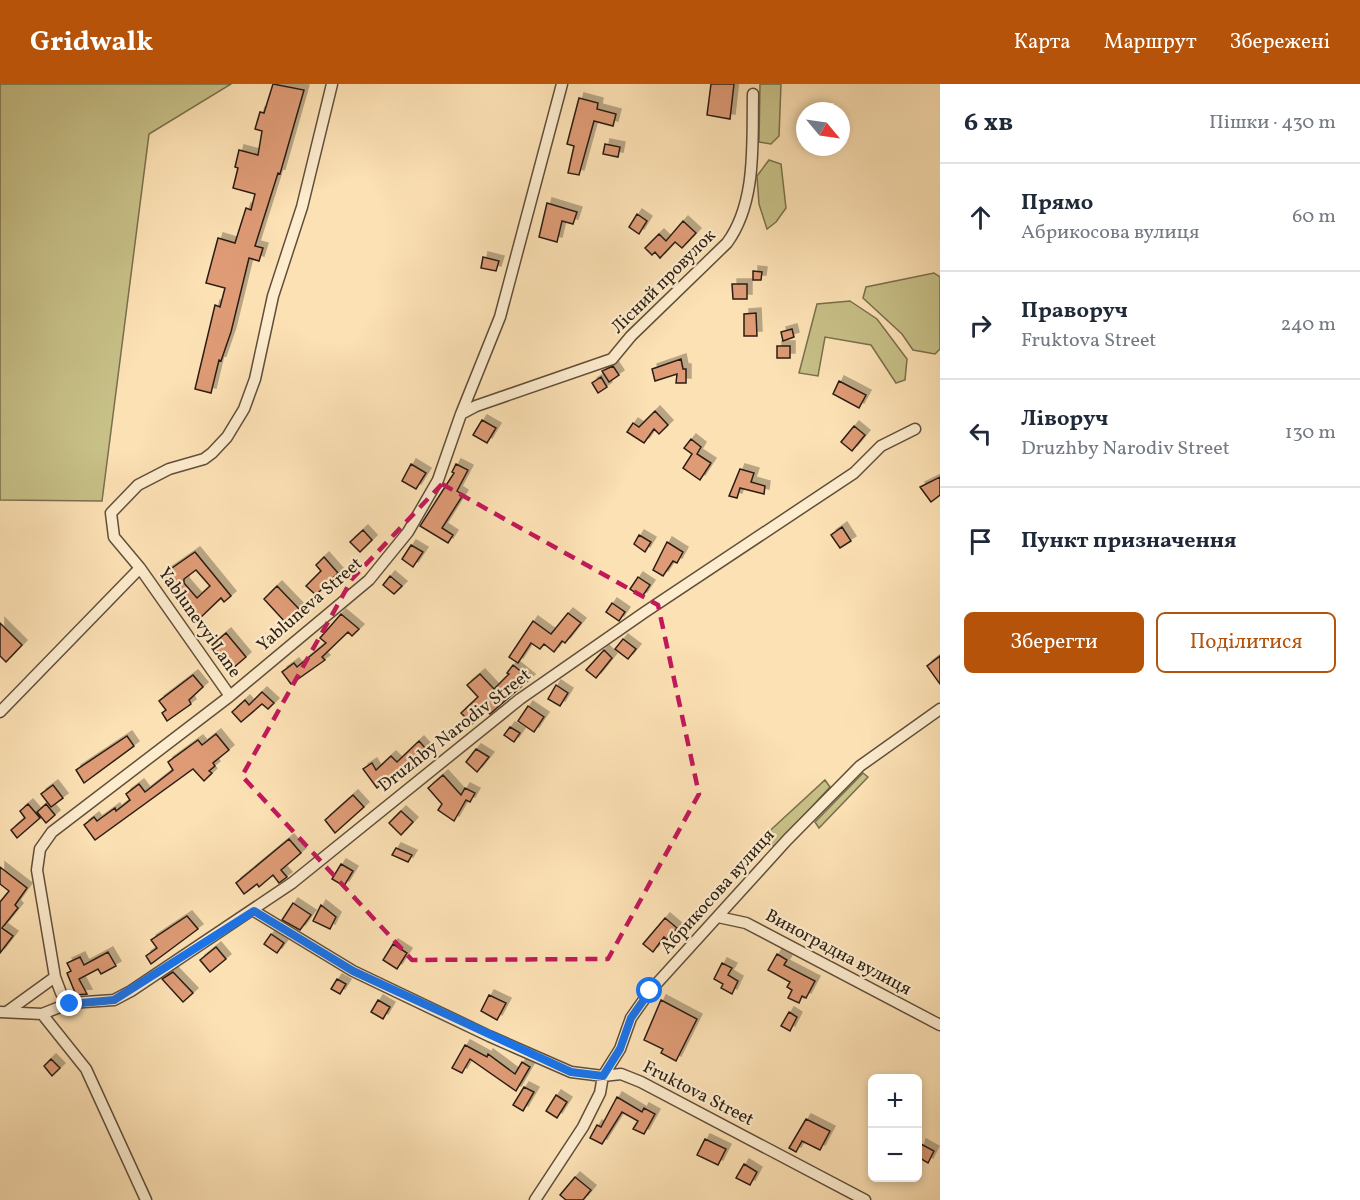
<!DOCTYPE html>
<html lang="uk">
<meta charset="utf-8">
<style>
body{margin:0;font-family:Vollkorn,serif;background:#f6f6f7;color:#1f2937}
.controls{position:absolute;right:18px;bottom:18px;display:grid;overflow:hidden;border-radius:9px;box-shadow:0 3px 9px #0003}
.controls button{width:54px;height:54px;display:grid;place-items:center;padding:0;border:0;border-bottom:2px solid #e0e1e3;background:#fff;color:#1f2937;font:30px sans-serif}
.compass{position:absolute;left:796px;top:18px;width:54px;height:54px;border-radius:50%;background:#fff;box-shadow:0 3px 9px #0003;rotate:119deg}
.stop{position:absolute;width:18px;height:18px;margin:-14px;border:4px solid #1a73e8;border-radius:50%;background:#fff}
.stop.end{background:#1a73e8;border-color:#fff;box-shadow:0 2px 6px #0008}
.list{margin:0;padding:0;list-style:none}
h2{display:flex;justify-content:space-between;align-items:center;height:78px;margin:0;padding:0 24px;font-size:26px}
h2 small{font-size:20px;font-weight:400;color:#747a83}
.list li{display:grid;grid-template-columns:39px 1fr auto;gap:18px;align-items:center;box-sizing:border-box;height:108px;padding:0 24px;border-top:2px solid #e0e1e3}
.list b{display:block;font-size:22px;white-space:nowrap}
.list p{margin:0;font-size:20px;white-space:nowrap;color:#747a83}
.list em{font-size:20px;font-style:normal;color:#747a83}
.actions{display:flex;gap:12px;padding:18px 24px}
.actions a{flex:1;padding:14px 0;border:2px solid #b45309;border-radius:9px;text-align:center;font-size:21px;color:#b45309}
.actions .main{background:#b45309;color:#fff}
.icon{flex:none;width:33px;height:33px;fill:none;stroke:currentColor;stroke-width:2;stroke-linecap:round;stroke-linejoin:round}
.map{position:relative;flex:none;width:940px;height:1116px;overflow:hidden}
header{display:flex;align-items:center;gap:36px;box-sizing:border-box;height:84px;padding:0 30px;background:#b45309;color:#fff}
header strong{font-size:28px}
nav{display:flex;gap:33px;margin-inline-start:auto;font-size:21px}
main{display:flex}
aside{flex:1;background:#fff}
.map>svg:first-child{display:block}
.green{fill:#c7c087;stroke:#7a6f4d;stroke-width:1.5}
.building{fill:#de9b75;stroke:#2c1e13;stroke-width:1.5;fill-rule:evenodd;filter:url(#shadow)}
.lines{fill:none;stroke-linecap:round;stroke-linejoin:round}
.minor-casing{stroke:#604f3b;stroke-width:13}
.minor{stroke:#fdecce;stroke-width:10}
.route{stroke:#1a73e8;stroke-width:8}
.marked{fill:none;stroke:#c2185b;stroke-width:4.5;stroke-dasharray:12 8;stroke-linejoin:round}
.labels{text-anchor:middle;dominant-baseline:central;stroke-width:4.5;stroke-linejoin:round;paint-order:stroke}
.street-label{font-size:18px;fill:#2c1e13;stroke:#fdecce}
</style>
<header>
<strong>Gridwalk</strong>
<nav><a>Карта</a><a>Маршрут</a><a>Збережені</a></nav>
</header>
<main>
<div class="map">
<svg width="940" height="1116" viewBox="0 0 940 1116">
<defs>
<filter id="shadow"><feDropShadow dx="5" dy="-5" stdDeviation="0" flood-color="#0004"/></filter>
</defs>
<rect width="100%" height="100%" fill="#fce1b4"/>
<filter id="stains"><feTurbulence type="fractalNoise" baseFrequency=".00333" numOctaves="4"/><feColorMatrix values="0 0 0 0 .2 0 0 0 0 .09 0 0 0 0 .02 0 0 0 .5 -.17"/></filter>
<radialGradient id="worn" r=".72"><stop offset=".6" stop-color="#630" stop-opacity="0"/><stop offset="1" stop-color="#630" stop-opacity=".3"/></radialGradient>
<path class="green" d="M0,0H231L149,50L102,417L0,416Z
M760,0H781L779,52L771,60L759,58Z
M769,76L781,80L786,124L776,138L767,145L759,120L757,92Z
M934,189L940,193V265L935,270L913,266L902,250L863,214L866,203Z
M850,217L877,235L907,275L905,296L896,299L871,261L825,253L818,292L799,289L817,220Z
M863,689L868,693L819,744L815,738Z
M825,696L830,703L775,763L763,753Z"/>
<path class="building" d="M273,0L304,6L280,90L278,89L255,162L263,164L259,177L249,174L231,248L221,277L219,276L211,309L195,305L215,221L220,223L225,204L206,199L218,154L235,159L246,124L251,126L255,110L233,104L238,84L235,83L239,66L258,71L262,47L255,45L260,28L264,29Z
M711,0H734L730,35L707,31Z
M579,14L598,19L597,25L616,30L613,42L594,37L579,91L568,89L574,62L567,60Z
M605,60L620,63L618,73L603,70Z
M547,119L577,128L573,140L562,137L557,158L539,153Z
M637,130L647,137L639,150L629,143Z
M683,137L696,149L682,164L675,158L660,174L655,168L652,171L645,164L659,150L666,157Z
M483,173L499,177L496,187L481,184Z
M753,187L762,188L761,196H753Z
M732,200H747V215H733Z
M756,229L757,252H744V230Z
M792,245L794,253L783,257L781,248Z
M777,262H790V274H777Z
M681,275L683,285H686V299H676L677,290L655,297L652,285Z
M613,282L619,291L609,298L602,287Z
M601,293L607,303L598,309L592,299Z
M839,297L866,311L859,324L833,310Z
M655,327L668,341L659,350L654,345L644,359L627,348L633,339L639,343Z
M482,336L496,344L487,359L473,351Z
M854,342L865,351L852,367L841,358Z
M691,355L701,363L697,370L711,379L700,396L683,384L692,370L684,364Z
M411,380L426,389L416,405L402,397Z
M456,380L468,386L457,407L463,411L442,444L453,451L448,459L420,442L454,389L452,388Z
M740,385L754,389L751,398L765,402L764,410L740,404L737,414L729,412Z
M940,393V411L931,418L920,403Z
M842,443L851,457L840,464L831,451Z
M363,446L372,456L360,468L350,458Z
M639,451L651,458L645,468L634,460Z
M667,458L683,468L677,479L673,477L663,492L653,486Z
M411,461L423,468L413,483L402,475Z
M195,468L231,512L224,518L221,514L199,535L180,515L178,517L162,491ZM196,486L210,502L197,514L184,499V495Z
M324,473L338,489L316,511L306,502L321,487L316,481Z
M390,492L402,502L394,510L383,501Z
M638,493L650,501L642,513L630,505Z
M277,502L300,526L286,539L264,515Z
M612,519L625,528L619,537L606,528Z
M568,529L581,539L565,559L562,557L554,568L544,560L540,565L531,559L518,579L509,573L533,537L551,550Z
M341,530L359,545L352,552L348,548L322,573L325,576L291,600L282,588L294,579L297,583L326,559L320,554Z
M0,539L22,561L6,578L0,572Z
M226,549L246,573L232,585L212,561Z
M623,555L636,565L628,575L615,565Z
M604,566L612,574L596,594L586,586Z
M940,572V600L927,582Z
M513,581L530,595L490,630L486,626L472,640L461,629L478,613L467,601L480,590L494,605L509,590L507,589Z
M193,591L203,603L189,616L191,620L167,637L162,629L166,626L159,617Z
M556,601L568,609L560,622L548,615Z
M262,608L274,619L268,625L262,620L241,638L232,628L245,616L249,621Z
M528,622L544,633L534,648L518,637Z
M510,643L520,649L514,658L504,651Z
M216,650L229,666L213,679L215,682L209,687L212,689L204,697L193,685L95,756L84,741L94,733L97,737L115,724L116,727L130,716L126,710L139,700L145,708L173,686L168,678L198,656L202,661Z
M127,652L134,662L84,699L76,686Z
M419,657L426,665L408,685L410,687L402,694L397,688L377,704L363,685L372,679L376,686L391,672L397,678Z
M476,665L489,673L477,688L466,678Z
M443,691L461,711L465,704L475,709L470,718L466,716L454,737L438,726L442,720L428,704Z
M53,701L63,714L51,723L41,710Z
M353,711L364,723L335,749L325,736Z
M28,720L40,734L17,754L11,746L25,734L20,727Z
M46,720L55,731L46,739L37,728Z
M401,727L413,738L401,751L389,739Z
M289,755L301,769L281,786L287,793L279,799L273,791L259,803L257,800L244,810L236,799Z
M396,764L412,771L408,778L392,771Z
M341,780L353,787L344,802L332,795Z
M0,783L27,804L15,821L18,824L2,844L13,852L0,869V818L9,807L0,800Z
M293,819L311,831L300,846L282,836Z
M321,821L336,833L330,845L313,837Z
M187,832L198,845L151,880L146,872L157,864L151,856Z
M665,834L677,844L667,856L664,853L653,868L643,860Z
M271,850L284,859L277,869L264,860Z
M393,860L407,869L397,885L383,876Z
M216,863L226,875L210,888L200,876Z
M108,868L116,882L101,890L98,885L79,895L87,910L76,911L67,889L71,887L67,879L80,873L84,881Z
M777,870L787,876L784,881L815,897L806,914L802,912L799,919L788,914L792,906L787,903L790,898L768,886Z
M722,879L732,884L728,891L738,897L732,910L721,904L723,900L714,895Z
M173,888L193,909L183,918L162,895Z
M337,895L346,900L340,910L331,905Z
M489,911L506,919L497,936L481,927Z
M378,916L390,923L383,935L371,928Z
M661,916L697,935L676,977L661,969L663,965L644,956Z
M789,928L797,933L790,947L781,942Z
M465,961L487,973L488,970L515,990L522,978L530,983L516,1007L470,975L462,989L452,984Z
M51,975L60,984L52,992L44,982Z
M524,1003L534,1008L523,1027L513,1021Z
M556,1011L567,1018L557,1034L546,1027Z
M617,1013L642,1028L644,1024L655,1030L644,1050L633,1045L638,1037L622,1028L602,1060L590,1054L597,1041L601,1043Z
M806,1035L830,1047L820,1066L802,1057L796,1068L789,1064Z
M705,1055L726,1065L718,1081L697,1071Z
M921,1060L934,1067L928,1079L918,1073Z
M744,1080L757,1088L750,1101L736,1094Z
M575,1093L591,1106L583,1116H566L560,1111Z"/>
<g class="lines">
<g class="minor-casing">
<path id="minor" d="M461,330L476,322L612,275L631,252L727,159C757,118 752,59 753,10
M230,612L140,484L114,453L111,429L138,401L169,385L204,375L212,369L227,353L244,325L255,295L273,212L302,123L332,0
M0,628L140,484
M254,827L353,887L489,952L571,988L603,992L621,990L641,998L865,1116
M718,833L746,839L940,941
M70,919L61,909L55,893L37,786L40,765L52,748L230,612L369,496L408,448L438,396L461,330L500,233L562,0
M8,927L55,893
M0,928L42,930L70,919L114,916L131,907L292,799L520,615L645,528L854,389L881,362L915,345
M42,930L86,985L146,1116
M535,1116L583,1043L600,1009L603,992L620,965L631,934L650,907L787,756L860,682L940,625"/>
</g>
<use href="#minor" class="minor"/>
</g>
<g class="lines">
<path class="route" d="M70,920L114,916L254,827L353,887L571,988L603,992L620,965L631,934L650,907"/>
</g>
<path class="marked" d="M442,400L658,521L699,710L608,875L412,876L242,692L352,495Z"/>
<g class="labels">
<g class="street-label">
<text transform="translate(664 198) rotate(-45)">Лісний провулок</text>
<text transform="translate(310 521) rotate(-41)">Yabluneva Street</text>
<text transform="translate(199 539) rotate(55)">Yablunevyi Lane</text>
<text transform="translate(455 647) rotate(-38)">Druzhby Narodiv Street</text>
<text transform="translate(718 808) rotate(-48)">Абрикосова вулиця</text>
<text transform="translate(838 869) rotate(28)">Виноградна вулиця</text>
<text transform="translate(698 1010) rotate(27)">Fruktova Street</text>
</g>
</g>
<rect width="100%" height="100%" filter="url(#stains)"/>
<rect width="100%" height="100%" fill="url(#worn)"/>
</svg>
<div class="controls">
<button>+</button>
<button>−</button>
</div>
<svg class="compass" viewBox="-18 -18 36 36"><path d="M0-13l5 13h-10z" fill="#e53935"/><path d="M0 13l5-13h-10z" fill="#747a83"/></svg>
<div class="stop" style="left:650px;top:907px"></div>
<div class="stop end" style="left:70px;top:920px"></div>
</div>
<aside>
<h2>6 хв<small>Пішки · 430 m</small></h2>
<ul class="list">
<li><svg class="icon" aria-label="ahead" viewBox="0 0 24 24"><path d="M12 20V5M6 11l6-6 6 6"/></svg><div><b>Прямо</b><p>Абрикосова вулиця</p></div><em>60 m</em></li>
<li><svg class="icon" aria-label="right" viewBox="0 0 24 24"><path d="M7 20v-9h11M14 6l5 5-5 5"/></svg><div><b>Праворуч</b><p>Fruktova Street</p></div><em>240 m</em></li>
<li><svg class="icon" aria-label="left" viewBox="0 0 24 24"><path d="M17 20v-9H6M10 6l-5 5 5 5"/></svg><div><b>Ліворуч</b><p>Druzhby Narodiv Street</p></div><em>130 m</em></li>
<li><svg class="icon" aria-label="arrive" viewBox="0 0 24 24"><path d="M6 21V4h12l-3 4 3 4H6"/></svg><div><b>Пункт призначення</b></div></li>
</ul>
<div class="actions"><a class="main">Зберегти</a><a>Поділитися</a></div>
</aside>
</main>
